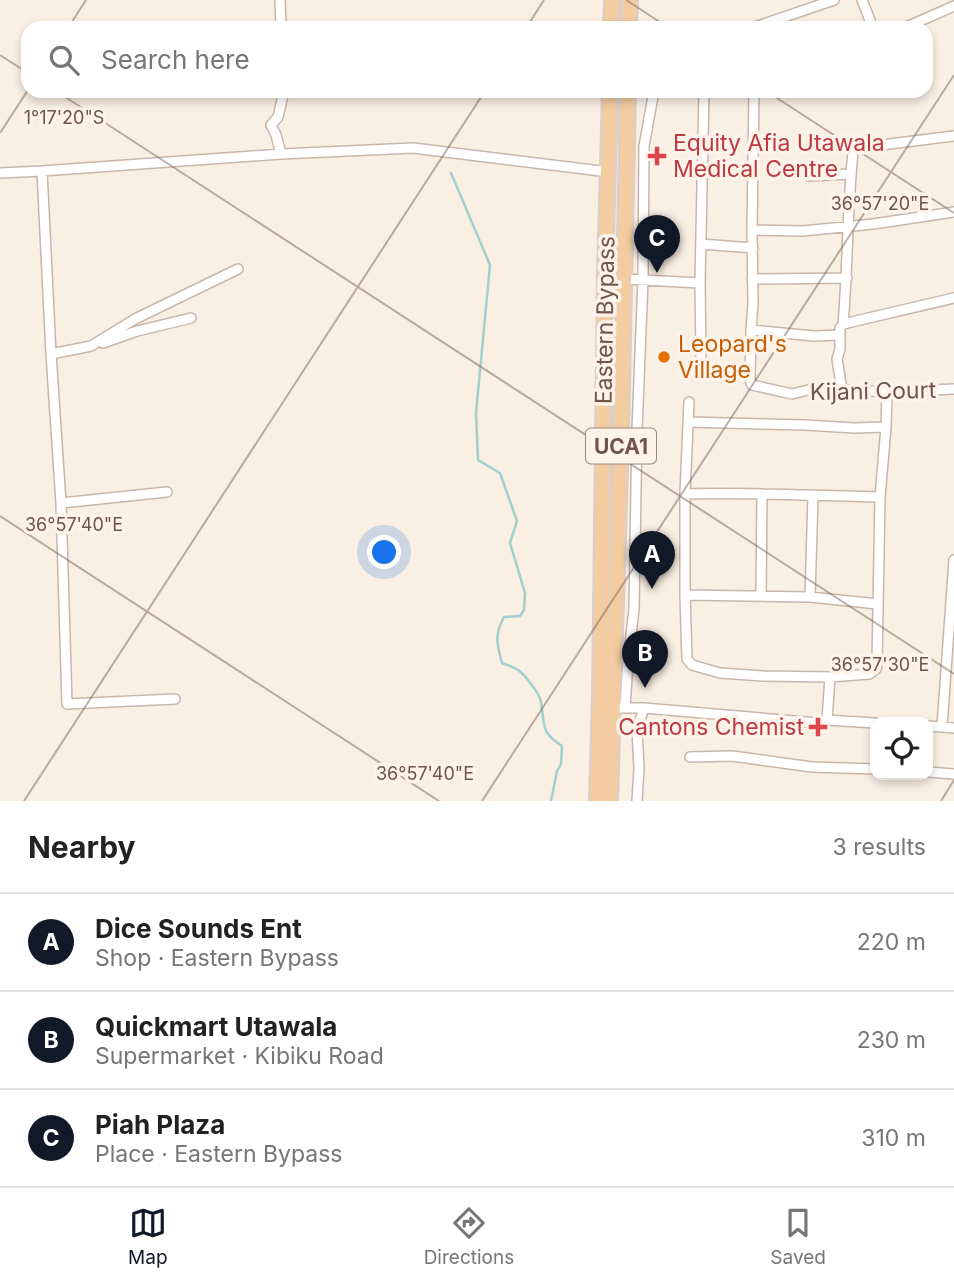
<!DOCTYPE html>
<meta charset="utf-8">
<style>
body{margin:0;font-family:Inter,sans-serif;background:#f2f2f2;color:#222}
.controls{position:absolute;right:21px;bottom:21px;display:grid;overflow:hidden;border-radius:14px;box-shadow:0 4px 10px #0003}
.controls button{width:63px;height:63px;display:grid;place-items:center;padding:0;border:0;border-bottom:2px solid #e0e0e0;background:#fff;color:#222;font:35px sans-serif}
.you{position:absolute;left:385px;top:553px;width:24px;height:24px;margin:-18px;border:5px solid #fff;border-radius:50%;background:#1a73e8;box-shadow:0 0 0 10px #1a73e833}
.badge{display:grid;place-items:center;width:46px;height:46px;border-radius:50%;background:#111827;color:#fff;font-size:23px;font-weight:700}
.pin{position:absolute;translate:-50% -58px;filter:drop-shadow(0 2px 4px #0008)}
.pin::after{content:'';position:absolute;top:37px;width:24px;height:21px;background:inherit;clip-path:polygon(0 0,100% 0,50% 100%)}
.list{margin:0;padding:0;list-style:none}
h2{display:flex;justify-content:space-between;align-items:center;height:91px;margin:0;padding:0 28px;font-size:30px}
h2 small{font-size:23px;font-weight:400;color:#767676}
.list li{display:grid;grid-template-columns:46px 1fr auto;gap:21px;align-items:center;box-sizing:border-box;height:98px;padding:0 28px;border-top:2px solid #e0e0e0}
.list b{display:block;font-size:26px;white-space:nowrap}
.list p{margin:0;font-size:23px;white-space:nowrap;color:#767676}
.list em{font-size:23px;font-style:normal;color:#767676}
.icon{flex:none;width:38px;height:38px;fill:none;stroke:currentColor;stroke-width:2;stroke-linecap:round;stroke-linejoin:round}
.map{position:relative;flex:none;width:954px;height:801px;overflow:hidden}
.search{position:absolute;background:#fff;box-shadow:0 4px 10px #0003;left:21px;right:21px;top:21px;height:77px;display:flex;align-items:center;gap:18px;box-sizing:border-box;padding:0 24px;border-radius:21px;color:#767676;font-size:26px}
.sheet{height:385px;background:#fff}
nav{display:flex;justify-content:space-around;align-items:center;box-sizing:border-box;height:98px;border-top:2px solid #e0e0e0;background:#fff;font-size:19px;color:#767676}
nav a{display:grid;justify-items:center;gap:4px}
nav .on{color:#111827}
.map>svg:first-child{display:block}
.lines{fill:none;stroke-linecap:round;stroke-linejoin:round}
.stream{stroke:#a1cfd2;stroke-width:2.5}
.minor-casing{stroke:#c9b6ab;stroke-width:12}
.primary-casing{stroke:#d7cfcd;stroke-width:18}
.minor{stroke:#fff;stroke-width:9}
.primary{stroke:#f3cda1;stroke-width:14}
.ticks{fill:none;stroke:#6f554c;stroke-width:2;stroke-opacity:0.45}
.health-dot{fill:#e0444e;stroke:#fdf3e9;stroke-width:2.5}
.food-dot{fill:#e8710a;stroke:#fdf3e9;stroke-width:2.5}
.labels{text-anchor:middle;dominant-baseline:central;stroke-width:7;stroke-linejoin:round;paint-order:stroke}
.shield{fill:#fdf3e9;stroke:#9a847b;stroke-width:2}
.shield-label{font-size:21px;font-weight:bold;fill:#6f554c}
.health-label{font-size:23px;fill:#be3a42;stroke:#fdf3e9;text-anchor:start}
.street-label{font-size:23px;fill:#6f554c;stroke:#fdf3e9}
.food-label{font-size:23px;fill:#c56008;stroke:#fdf3e9;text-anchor:start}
.ticks-label{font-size:18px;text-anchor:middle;fill:#6f554c;stroke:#fdf3e9;stroke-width:7;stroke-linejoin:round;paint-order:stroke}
</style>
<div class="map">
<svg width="954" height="801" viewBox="0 0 954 801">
<rect width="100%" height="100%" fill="#faefe3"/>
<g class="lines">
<path class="stream" d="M451,173L490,265L476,413L478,460L500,473L517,521L510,543L525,593L524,610L520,616L504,617C494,635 497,644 502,663C507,665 514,667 518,670C525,675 540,694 541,702C545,725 540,732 562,746L561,764L557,771L551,801"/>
<g class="minor-casing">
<path id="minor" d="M280,0L281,28
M862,0L873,28
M752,28L834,0
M904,28L954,6
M754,91L752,230L753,304L751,330L750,380L752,385L792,394L816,388L887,392L954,389
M281,154L276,135L271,125L278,117L284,91
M42,171L51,354L61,503L67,704L175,699
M0,173L42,171L281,154L413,148L609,172
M809,176L851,174
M752,230L803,231L873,224L954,212
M701,244L753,248
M624,279L700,283
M752,279L847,278
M843,324L954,298
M751,330L814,336L839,335
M103,343L137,331L191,318
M51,354L91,346L135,319L238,269
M701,356L700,283L704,91
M842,390L837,359L840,349V328L843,324C848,267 847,209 853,152L857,148L954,136
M689,402L685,494V595L687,659L692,665L720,673L763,676L830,677L869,674L876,669L877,665L880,497L886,427L887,392
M688,422L805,425L854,428L886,427
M685,494C750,492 815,496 880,497
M61,503L167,492
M685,595L810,597L878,604
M761,596L762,494
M810,597L813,496
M619,708H644L818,723L827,720L875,723
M625,708L628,661L634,609L637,429L643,280L644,146L654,91
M827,720L830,677
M928,726L954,728
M942,726L954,560
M690,757L732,756L812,767L875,769
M928,772L954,774
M637,801L639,768L637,730L644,708"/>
</g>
<g class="primary-casing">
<path id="primary" d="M611,28L612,0
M629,28L630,0
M597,801L600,696L605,277L610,91
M610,801L621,436L628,91"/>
</g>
<use href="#minor" class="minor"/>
<use href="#primary" class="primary"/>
</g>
<path class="ticks" d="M626,0L669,28M68,28L86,0M526,28L544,0M0,55L28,73M56,91L954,674M766,91L954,213M0,133L28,90M0,516L439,801M24,801L485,91M482,801L954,75M941,801L954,780"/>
<g class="health-dot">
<path d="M653.5 145.5h7v7h7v7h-7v7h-7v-7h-7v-7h7z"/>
<path d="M814.5 716.5h7v7h7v7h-7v7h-7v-7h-7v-7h7z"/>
</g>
<circle class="food-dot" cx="664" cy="357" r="7"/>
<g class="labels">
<rect class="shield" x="586" y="428.5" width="70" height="35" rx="5"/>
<g class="shield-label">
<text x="621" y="446">UCA1</text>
</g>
<g class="health-label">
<text x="673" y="143">Equity Afia Utawala<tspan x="673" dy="26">Medical Centre</tspan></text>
<text x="804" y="727" text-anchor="end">Cantons Chemist</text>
</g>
<g class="street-label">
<text transform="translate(605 320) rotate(-89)">Eastern Bypass</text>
<text transform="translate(873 391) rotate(-1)">Kijani Court</text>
</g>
<g class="food-label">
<text x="678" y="344">Leopard's<tspan x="678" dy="26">Village</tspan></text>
</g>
</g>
<g class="ticks-label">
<text x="64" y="124">1°17'20"S</text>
<text x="880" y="210">36°57'20"E</text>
<text x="74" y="531">36°57'40"E</text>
<text x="880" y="671">36°57'30"E</text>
<text x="425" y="780">36°57'40"E</text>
</g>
</svg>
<div class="controls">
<button><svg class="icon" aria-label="locate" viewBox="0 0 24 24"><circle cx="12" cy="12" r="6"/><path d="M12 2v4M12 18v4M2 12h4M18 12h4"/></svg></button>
</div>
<div class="you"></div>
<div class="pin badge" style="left:652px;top:589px">A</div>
<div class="pin badge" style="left:645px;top:688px">B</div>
<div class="pin badge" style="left:657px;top:273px">C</div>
<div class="search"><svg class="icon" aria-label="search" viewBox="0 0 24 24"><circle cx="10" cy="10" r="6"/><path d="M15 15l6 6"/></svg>Search here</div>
</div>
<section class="sheet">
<h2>Nearby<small>3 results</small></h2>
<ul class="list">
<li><span class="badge">A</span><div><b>Dice Sounds Ent</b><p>Shop · Eastern Bypass</p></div><em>220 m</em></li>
<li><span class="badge">B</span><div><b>Quickmart Utawala</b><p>Supermarket · Kibiku Road</p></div><em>230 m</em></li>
<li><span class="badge">C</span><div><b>Piah Plaza</b><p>Place · Eastern Bypass</p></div><em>310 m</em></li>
</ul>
</section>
<nav>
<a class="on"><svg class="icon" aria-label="map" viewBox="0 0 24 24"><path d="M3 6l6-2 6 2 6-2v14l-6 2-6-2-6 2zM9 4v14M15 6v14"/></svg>Map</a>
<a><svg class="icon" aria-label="directions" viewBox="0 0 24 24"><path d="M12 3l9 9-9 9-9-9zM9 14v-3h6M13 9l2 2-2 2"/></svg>Directions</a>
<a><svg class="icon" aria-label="saved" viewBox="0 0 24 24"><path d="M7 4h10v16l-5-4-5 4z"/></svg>Saved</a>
</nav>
